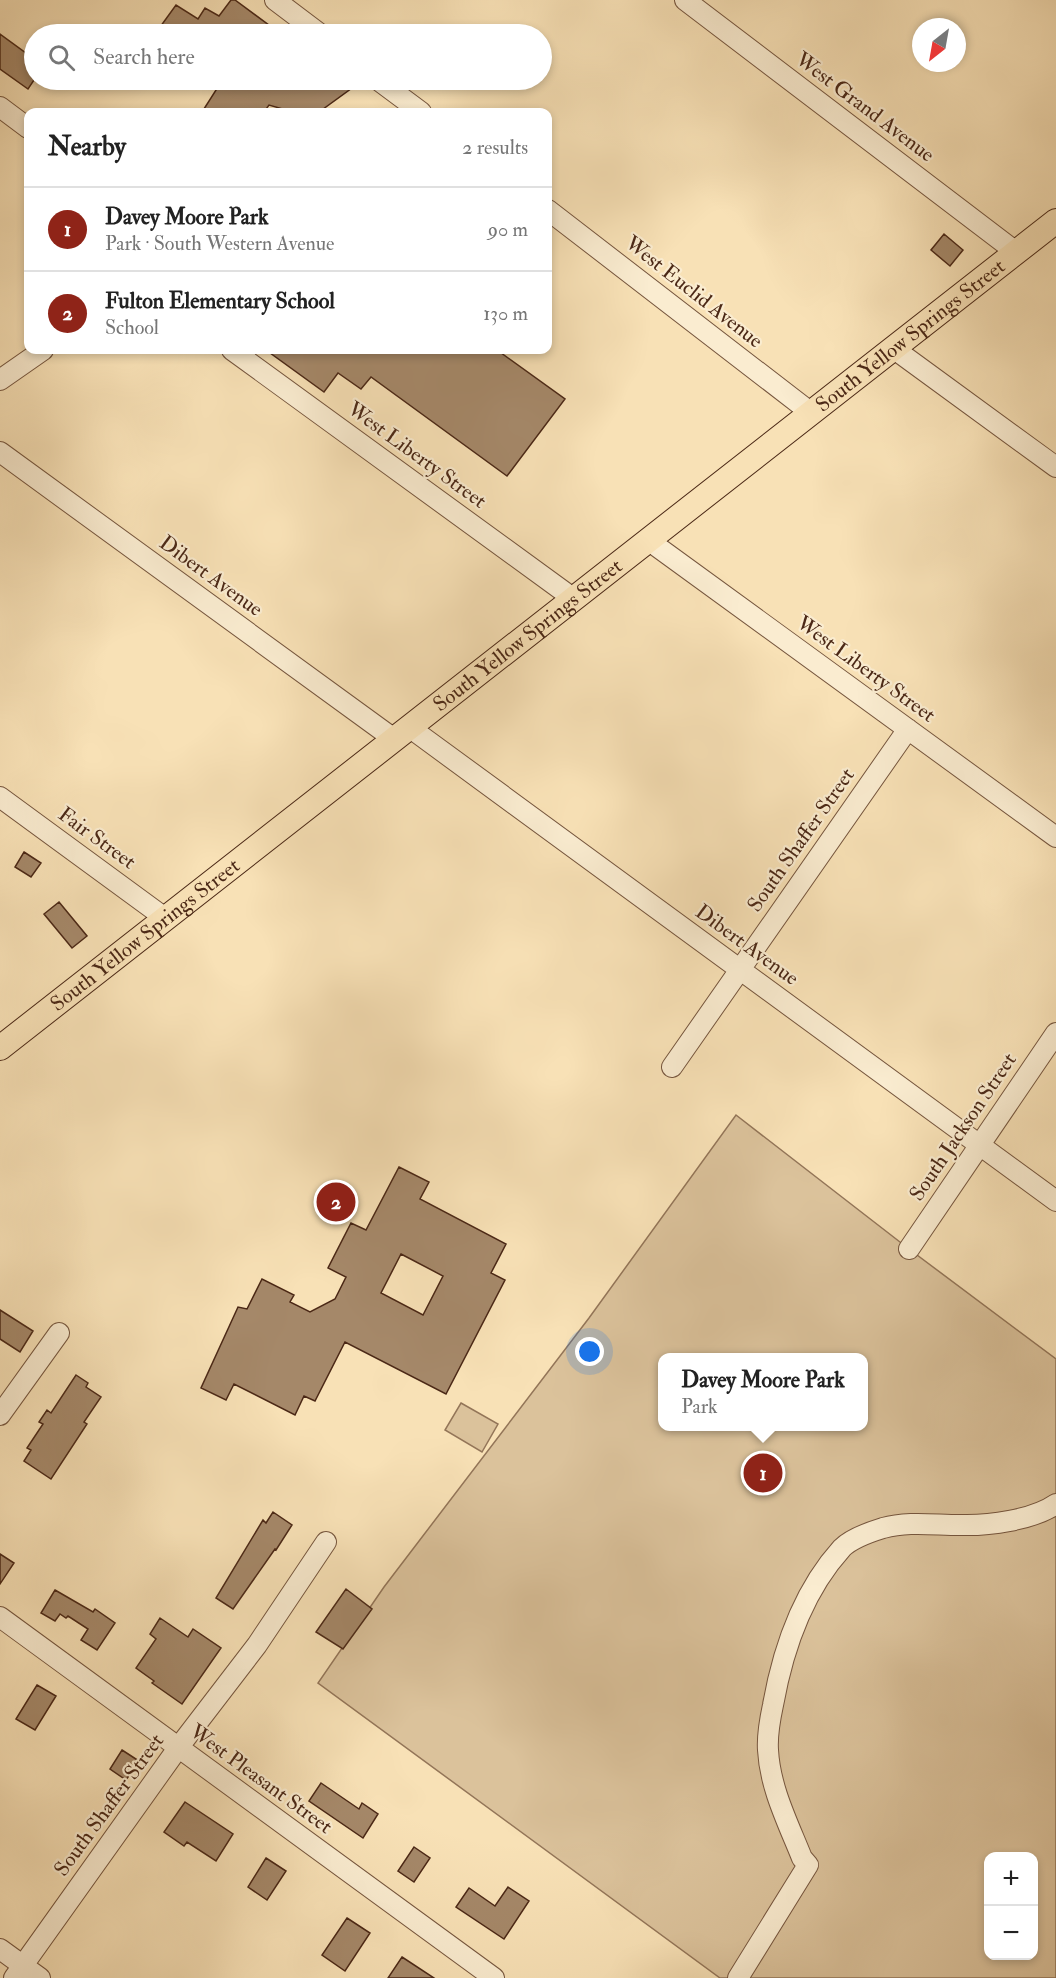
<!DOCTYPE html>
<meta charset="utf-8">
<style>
body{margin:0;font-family:"IM FELL Double Pica",serif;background:#f2f2f2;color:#222}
.controls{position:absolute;right:18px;bottom:18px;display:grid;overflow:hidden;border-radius:12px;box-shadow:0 3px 9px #0003}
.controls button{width:54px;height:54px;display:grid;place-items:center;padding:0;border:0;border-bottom:2px solid #e0e0e0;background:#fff;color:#222;font:30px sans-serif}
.compass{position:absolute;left:912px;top:18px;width:54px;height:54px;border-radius:50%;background:#fff;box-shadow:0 3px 9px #0003;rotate:211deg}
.you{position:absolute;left:590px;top:1352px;width:21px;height:21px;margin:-15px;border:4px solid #fff;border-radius:50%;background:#1a73e8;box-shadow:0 0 0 9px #1a73e833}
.badge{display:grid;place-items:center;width:39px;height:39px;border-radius:50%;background:#8f2418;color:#fff;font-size:20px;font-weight:700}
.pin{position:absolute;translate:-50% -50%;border:3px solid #fff;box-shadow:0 2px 6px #0006}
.popup{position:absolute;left:658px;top:1353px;width:210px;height:78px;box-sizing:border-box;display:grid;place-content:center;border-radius:12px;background:#fff;filter:drop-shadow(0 2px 4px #0005);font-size:20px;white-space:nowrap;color:#767676}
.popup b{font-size:22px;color:#222}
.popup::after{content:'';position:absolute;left:50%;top:100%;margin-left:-12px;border:12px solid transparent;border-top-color:#fff}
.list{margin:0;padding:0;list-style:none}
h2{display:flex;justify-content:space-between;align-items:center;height:78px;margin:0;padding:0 24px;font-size:26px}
h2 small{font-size:20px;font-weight:400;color:#767676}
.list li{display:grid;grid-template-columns:39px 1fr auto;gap:18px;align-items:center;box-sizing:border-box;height:84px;padding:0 24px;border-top:2px solid #e0e0e0}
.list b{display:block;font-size:22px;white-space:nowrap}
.list p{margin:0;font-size:20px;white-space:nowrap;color:#767676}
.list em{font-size:20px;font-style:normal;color:#767676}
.icon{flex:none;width:33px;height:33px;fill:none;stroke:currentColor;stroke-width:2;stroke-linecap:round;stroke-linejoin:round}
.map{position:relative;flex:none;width:1056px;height:1978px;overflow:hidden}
.search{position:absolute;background:#fff;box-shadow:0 3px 9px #0003;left:24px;top:24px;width:528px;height:66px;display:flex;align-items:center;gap:15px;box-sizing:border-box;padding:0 21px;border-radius:33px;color:#767676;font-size:22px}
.panel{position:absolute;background:#fff;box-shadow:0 3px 9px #0003;left:24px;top:108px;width:528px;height:246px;border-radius:12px}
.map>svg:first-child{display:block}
.green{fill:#dbc29b;stroke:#937558;stroke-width:1.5;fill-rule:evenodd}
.building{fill:#a58869;stroke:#4b2816;stroke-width:1.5;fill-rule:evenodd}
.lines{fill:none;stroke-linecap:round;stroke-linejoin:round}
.minor-casing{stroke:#76563e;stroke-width:22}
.major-casing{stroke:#4b2816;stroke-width:26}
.minor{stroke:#faecd0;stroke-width:20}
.major{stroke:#f8e1b6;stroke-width:24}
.labels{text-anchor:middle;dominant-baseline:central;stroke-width:4.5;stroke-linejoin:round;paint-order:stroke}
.street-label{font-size:21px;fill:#4b2816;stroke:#faecd0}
</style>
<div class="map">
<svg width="1056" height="1978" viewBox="0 0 1056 1978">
<rect width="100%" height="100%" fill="#f8e1b6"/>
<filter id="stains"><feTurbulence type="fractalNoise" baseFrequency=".00333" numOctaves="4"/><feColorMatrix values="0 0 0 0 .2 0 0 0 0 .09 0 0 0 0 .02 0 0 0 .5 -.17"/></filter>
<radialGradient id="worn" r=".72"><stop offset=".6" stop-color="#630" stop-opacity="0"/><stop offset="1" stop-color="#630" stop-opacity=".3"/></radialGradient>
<path class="green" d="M736,1115L909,1249L1056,1359V1978H720L318,1683L384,1587L589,1318ZM662,1358H864V1426H662ZM988,1856H1034V1956H988Z
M461,1403L498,1424L482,1452L445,1430Z"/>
<path class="building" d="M231,0H235L281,34H155L176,5L198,19L205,8L219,16Z
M0,34L34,59V80L28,89L0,69Z
M208,80H340L352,88L319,112H293L269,105L264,112H202L218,87Z
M944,234L963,250L950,266L931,250Z
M266,350H497L565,399L507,476L371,377L361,389L338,373L324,392Z
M24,852L41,863L31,877L15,867Z
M59,902L87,936L72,948L44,914Z
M399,1167L429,1182L420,1199L506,1244L491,1273L505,1280L446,1394L345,1342L315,1401L304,1396L295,1415L234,1384L226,1400L201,1388L238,1307L247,1309L262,1279L294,1295L290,1302L310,1312L335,1299L346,1277L328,1268L351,1223L366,1230ZM401,1254L443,1276L423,1315L381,1293Z
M0,1310L33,1331L20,1352L0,1339Z
M76,1375L88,1383L86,1387L101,1397L84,1422L87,1424L51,1479L24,1461L31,1450L27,1448L43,1424L39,1422L47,1410L51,1413Z
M273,1512L292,1525L276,1550L275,1549L233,1609L216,1598L263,1520L266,1523Z
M0,1554L14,1563L0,1584Z
M346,1589L372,1609L343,1649L316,1632Z
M55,1590L93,1612L95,1609L115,1623L97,1650L81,1640L88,1629L68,1616L66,1618L60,1614L55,1621L41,1613Z
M160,1618L188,1637L193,1629L221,1648L182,1704L152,1683L154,1681L136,1668L156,1639L150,1634Z
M37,1685L56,1696L35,1730L16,1719Z
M122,1750L139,1761L126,1780L110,1769Z
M321,1783L359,1809L362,1803L378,1814L363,1838L309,1801Z
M185,1802L233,1834L216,1861L187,1842L184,1846L164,1832Z
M414,1847L430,1858L414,1882L398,1871Z
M266,1858L286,1871L267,1900L248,1887Z
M508,1887L529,1901L504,1939L456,1907L469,1888L495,1906Z
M347,1918L370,1933L345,1971L322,1955Z
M402,1957L434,1978H388Z"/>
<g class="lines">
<g class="minor-casing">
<path id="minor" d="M275,0L320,34
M685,0L1016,252
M378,80L421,112
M0,107L28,128
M548,210L810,412
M893,348L1056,467
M232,350L574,599
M0,380L43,350
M0,452L394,739
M648,540L1056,837
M409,727L1056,1201
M0,797L165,918
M672,1067L908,729
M909,1249L1056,1033
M0,1415L59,1333
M0,1617L494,1978
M0,1949L40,1978
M14,1978L178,1748L257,1645L326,1542
M738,1978L808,1865L802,1858C788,1823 770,1788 768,1750C767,1735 770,1719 773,1705C783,1649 803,1591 842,1548C852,1538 870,1532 883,1528C908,1521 934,1525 960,1525C988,1526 1033,1520 1056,1504"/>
</g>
<g class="major-casing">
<g id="major">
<path id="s1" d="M0,1048L1056,221"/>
</g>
</g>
<use href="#minor" class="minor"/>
<use href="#major" class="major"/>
</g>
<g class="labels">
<g class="street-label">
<text transform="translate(865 107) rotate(37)">West Grand Avenue</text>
<text transform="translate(694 292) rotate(38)">West Euclid Avenue</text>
<text stroke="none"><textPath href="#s1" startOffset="1156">South Yellow Springs Street</textPath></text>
<text transform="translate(417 455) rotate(36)">West Liberty Street</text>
<text transform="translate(211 576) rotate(36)">Dibert Avenue</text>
<text stroke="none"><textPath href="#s1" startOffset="670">South Yellow Springs Street</textPath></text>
<text transform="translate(866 669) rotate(36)">West Liberty Street</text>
<text transform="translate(97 838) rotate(36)">Fair Street</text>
<text transform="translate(801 840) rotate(-55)">South Shaffer Street</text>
<text stroke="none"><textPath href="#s1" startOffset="184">South Yellow Springs Street</textPath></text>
<text transform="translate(747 945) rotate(36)">Dibert Avenue</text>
<text transform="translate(963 1127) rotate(-56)">South Jackson Street</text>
<text transform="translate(261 1779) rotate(36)">West Pleasant Street</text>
<text transform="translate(109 1805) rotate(-54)">South Shaffer Street</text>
</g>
</g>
<rect width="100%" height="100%" filter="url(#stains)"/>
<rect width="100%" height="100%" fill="url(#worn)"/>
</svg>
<div class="controls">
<button>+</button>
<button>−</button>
</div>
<svg class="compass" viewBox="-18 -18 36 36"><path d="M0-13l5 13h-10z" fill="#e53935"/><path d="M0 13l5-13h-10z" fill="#767676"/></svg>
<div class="you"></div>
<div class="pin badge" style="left:763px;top:1473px">1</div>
<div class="popup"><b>Davey Moore Park</b>Park</div>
<div class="pin badge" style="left:336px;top:1202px">2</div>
<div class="search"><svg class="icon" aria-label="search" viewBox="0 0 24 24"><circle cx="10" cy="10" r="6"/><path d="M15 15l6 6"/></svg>Search here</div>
<section class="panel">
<h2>Nearby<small>2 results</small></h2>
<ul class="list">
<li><span class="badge">1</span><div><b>Davey Moore Park</b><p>Park · South Western Avenue</p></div><em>90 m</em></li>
<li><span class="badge">2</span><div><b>Fulton Elementary School</b><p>School</p></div><em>130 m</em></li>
</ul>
</section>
</div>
